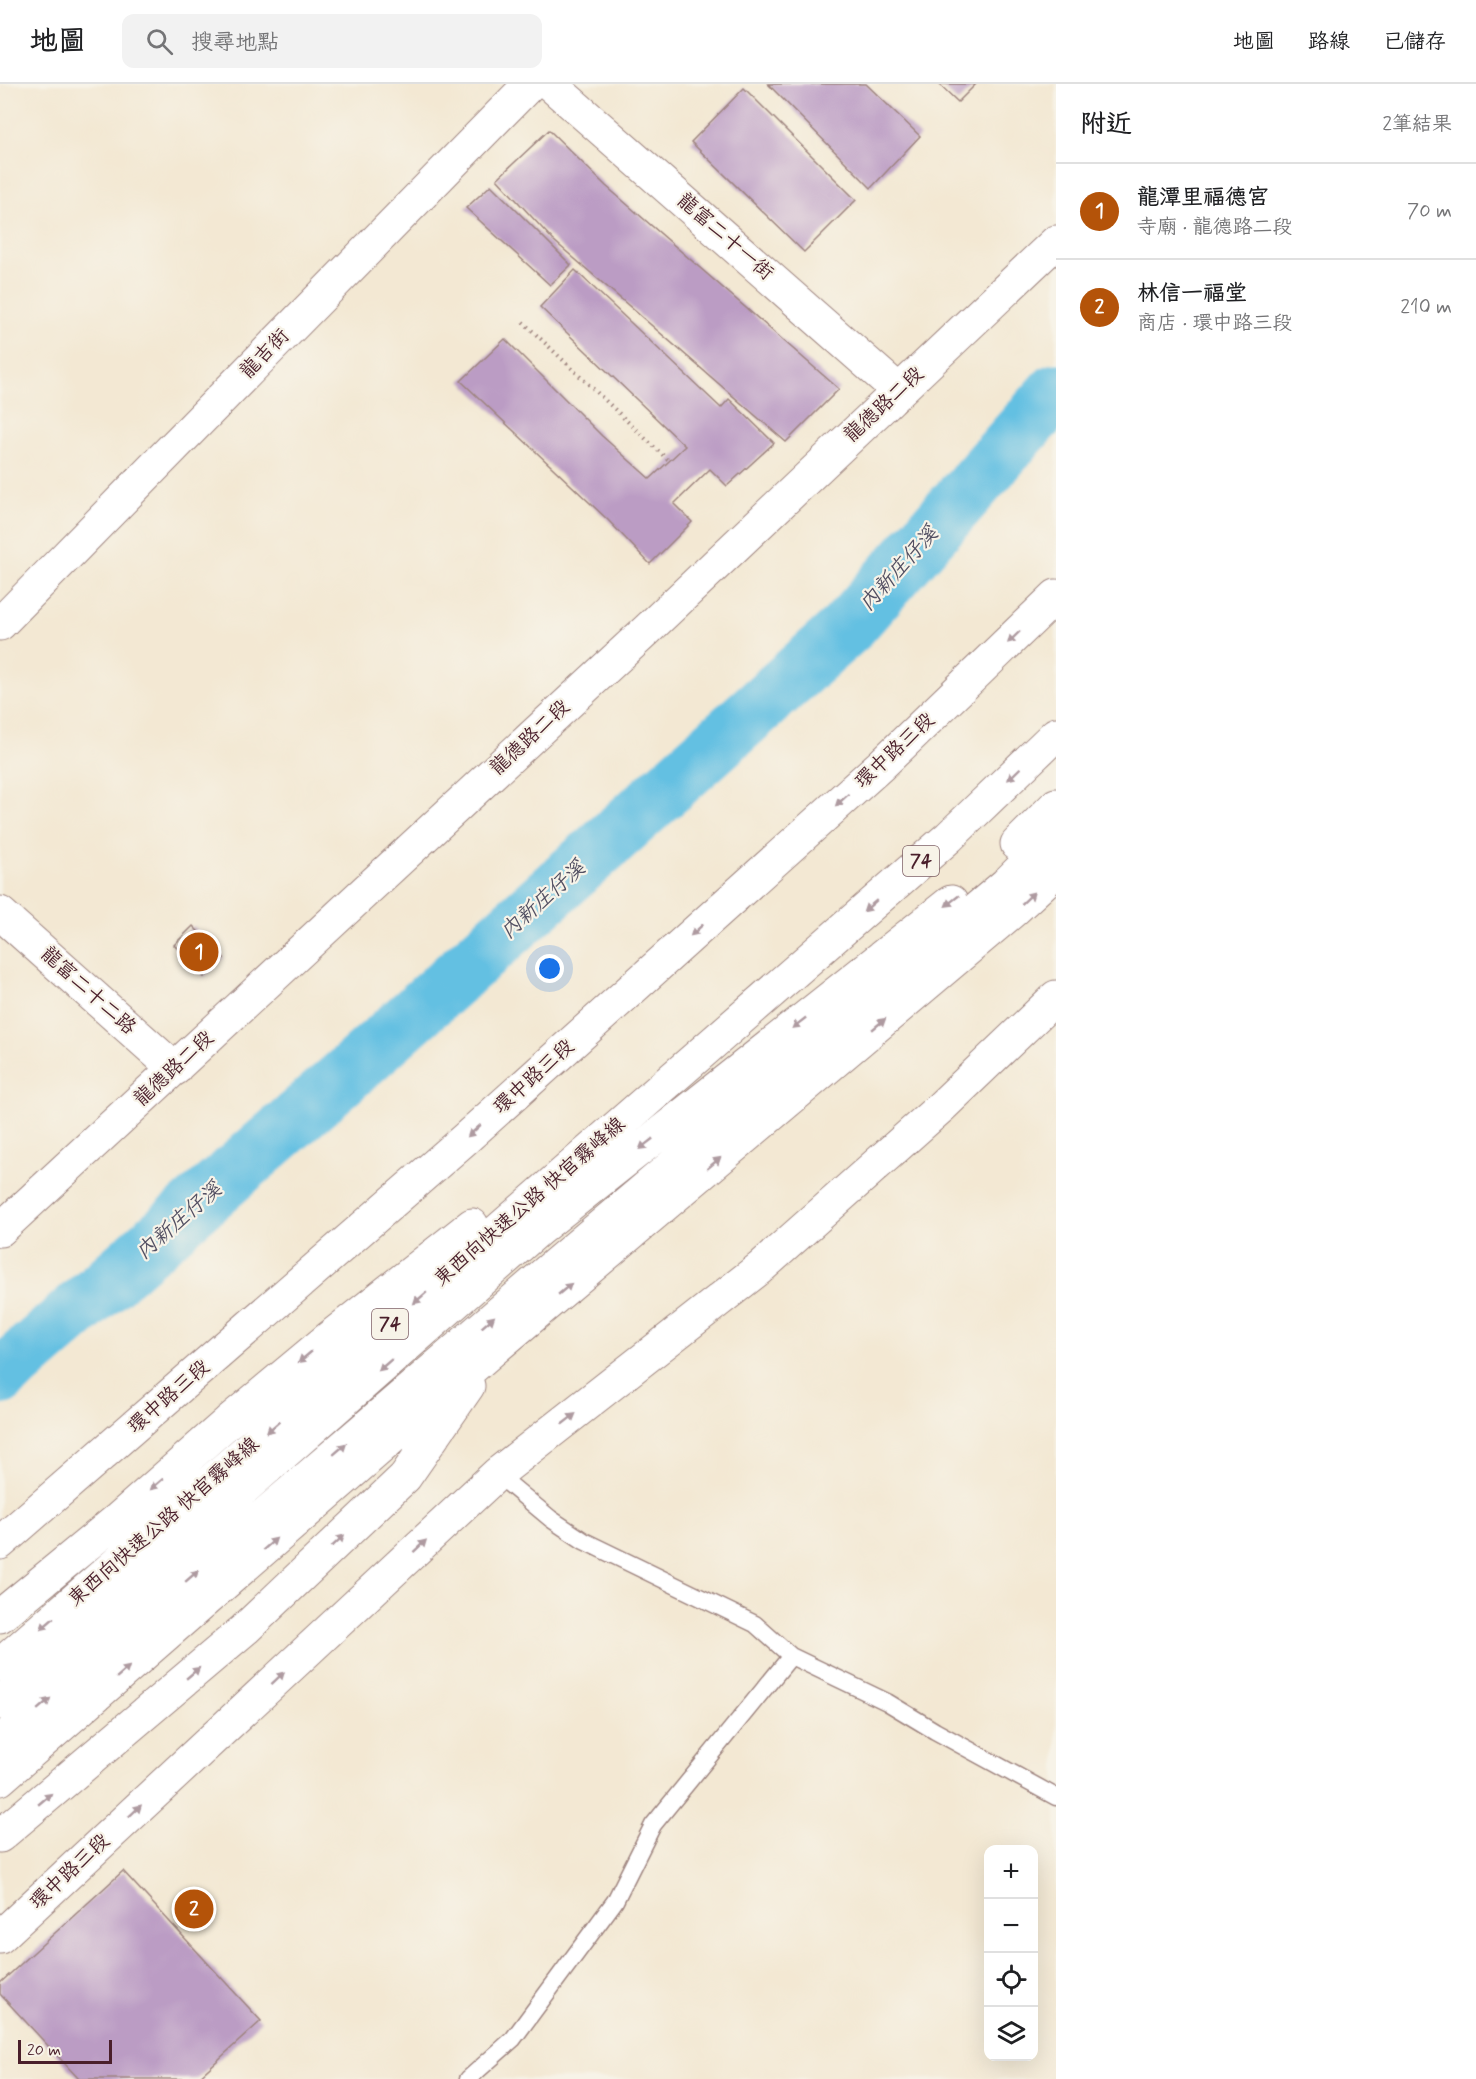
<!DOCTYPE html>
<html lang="zh-TW">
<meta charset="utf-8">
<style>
body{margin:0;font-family:Mynerve,"LXGW WenKai TC",sans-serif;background:#f2f2f2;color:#202124}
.controls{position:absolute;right:18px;bottom:18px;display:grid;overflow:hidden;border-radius:12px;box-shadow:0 6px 24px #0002}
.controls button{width:54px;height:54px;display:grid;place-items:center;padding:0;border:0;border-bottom:2px solid #e0e0e0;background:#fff;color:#202124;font:30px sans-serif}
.scale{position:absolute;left:18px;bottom:15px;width:94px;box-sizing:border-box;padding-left:6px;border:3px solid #4a1f2b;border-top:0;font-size:16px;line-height:21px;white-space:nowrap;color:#4a1f2b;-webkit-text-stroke:4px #f7f3e8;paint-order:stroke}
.you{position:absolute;left:550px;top:885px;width:21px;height:21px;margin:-15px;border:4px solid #fff;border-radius:50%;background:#1a73e8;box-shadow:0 0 0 9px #1a73e833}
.badge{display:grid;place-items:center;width:39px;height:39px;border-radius:50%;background:#b45309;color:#fff;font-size:20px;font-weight:700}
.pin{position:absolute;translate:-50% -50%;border:3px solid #fff;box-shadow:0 2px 6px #0006}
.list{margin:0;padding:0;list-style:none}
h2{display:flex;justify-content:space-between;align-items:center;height:78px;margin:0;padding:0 24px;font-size:26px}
h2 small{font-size:20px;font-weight:400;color:#757577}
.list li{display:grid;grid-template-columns:39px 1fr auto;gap:18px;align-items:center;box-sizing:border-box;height:96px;padding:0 24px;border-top:2px solid #e0e0e0}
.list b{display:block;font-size:22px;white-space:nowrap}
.list p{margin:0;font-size:20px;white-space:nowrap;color:#757577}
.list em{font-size:20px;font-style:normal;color:#757577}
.icon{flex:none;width:33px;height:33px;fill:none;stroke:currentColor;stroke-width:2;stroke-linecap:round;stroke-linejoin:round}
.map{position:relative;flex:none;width:1056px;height:1995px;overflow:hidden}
header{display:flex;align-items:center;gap:36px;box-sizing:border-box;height:84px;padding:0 30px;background:#fff;border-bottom:2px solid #e0e0e0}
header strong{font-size:28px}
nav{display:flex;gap:33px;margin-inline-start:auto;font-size:21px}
.search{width:420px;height:54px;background:#f2f2f2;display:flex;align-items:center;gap:15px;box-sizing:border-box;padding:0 21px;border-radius:12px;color:#757577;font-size:22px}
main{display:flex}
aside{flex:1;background:#fff}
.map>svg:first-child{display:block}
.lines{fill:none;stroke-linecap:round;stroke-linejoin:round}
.river{stroke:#64c0e2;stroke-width:57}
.building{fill:#bb9cc4}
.service-casing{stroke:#9e847f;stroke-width:19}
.minor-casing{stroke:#9e847f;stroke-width:35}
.tertiary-casing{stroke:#9e847f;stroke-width:35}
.trunk-casing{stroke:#9e847f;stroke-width:35}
.path{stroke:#9e847f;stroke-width:4;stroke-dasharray:1.5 4.5;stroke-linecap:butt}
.service{stroke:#fff;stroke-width:16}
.minor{stroke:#fff;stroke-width:33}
.tertiary{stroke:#fff;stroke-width:33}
.trunk{stroke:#fff;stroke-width:33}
.oneway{fill:#ae9aa0}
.labels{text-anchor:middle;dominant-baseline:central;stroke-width:4.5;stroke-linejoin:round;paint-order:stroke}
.shield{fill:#f7f3e8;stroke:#7e5f64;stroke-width:1.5}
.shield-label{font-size:18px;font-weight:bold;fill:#4a1f2b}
.street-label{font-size:20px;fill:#4a1f2b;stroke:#f7f3e8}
.water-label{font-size:21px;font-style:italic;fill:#524f62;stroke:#f7f3e8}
</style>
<header>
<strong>地圖</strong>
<div class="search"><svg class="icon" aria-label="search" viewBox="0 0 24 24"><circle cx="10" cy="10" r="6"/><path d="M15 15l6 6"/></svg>搜尋地點</div>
<nav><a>地圖</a><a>路線</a><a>已儲存</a></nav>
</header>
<main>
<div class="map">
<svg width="1056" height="1995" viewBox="0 0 1056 1995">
<rect width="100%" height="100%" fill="#f7f3e8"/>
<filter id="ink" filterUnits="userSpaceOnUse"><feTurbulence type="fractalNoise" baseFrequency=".0167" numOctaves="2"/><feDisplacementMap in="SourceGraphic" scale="12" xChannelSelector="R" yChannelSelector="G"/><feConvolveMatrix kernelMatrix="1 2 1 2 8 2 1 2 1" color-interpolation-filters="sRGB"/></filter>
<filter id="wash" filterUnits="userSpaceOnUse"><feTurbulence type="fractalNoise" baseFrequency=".008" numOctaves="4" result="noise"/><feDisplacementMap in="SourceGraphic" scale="24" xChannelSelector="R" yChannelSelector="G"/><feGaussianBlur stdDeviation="1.35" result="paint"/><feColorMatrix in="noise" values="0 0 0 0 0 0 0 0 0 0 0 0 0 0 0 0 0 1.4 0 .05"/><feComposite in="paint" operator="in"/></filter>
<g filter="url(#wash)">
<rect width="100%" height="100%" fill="#f3e8d3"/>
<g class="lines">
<path class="river" d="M0,1293L345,992L846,545L1056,308"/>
</g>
<g id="blocks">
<path class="building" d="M768,0H866L920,52L871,104Z
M939,0H976L958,18Z
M744,4L856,116L804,168L691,58Z
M549,46L606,102L839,305L786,358L553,156L497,95Z
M491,101L571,181L550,201L466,124Z
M575,186L721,324L729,315L774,359L727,402L710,385L674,420L692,438L650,480L608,436L461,297L505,255L602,352L650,395L685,362L540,223Z
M193,842L224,874L204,893L174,861Z
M123,1787L261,1937L197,1995H79L0,1910V1899Z"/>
</g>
</g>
<g filter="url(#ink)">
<use href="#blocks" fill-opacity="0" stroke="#9e847f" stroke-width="1.5"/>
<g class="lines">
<g class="service-casing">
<path id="service" d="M497,1390L551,1435L584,1457L755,1540L791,1572L887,1618L935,1647L1056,1713
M468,1995L513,1955L615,1817L653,1741L791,1572"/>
</g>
<g class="minor-casing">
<path id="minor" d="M550,0L899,307
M0,540L530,0
M0,829L175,985
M0,1146L647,546L1056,158"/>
</g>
<g class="tertiary-casing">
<path id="tertiary" d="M1017,760L1056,721
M0,1459L465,1055L881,681L1056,512
M0,1619L538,1146L951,818
M0,1658L558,1178L1006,800L1056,750
M0,1853L497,1390L760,1184L940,1024L1056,913"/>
</g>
<g class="trunk-casing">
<path id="trunk" d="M0,1532L117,1436L228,1338L329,1254L472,1141
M0,1581L949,753L1056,650
M0,1695L488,1270L1013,827L1056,787
M0,1752L245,1545L405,1393L468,1302"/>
</g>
<path class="path" d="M523,238L669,377"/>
<use href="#service" class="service"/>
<use href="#minor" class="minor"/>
<use href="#tertiary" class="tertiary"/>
<use href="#trunk" class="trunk"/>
</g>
<defs><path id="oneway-solid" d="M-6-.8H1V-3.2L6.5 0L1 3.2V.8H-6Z" transform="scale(1.5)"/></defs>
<g class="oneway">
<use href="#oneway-solid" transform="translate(1014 553) rotate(136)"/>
<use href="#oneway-solid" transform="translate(1014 690) rotate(136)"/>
<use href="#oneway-solid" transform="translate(842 716) rotate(138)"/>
<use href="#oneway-solid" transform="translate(1028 814) rotate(-43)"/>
<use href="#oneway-solid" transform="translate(952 817) rotate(142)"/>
<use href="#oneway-solid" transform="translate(870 822) rotate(139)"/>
<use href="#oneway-solid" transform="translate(697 846) rotate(138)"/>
<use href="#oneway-solid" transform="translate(799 939) rotate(142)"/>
<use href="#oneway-solid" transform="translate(879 940) rotate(-40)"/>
<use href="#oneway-solid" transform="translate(474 1047) rotate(138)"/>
<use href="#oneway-solid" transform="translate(646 1060) rotate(142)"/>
<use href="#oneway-solid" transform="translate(714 1079) rotate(-40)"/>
<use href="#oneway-solid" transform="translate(565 1205) rotate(-40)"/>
<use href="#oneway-solid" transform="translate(420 1214) rotate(139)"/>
<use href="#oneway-solid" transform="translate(488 1238) rotate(-41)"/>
<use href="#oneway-solid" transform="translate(305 1273) rotate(140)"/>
<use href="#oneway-solid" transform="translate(385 1281) rotate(139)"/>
<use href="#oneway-solid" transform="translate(569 1335) rotate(-38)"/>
<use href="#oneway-solid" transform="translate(273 1343) rotate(139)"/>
<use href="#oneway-solid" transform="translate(340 1365) rotate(-41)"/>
<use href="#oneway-solid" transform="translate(157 1400) rotate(139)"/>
<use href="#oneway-solid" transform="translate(338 1457) rotate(-43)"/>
<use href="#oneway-solid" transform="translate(270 1460) rotate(-41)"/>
<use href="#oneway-solid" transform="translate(420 1462) rotate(-43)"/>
<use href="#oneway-solid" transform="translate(192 1492) rotate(-41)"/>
<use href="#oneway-solid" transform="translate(47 1540) rotate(139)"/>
<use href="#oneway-solid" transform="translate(123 1588) rotate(-41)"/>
<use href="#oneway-solid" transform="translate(193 1589) rotate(-40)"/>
<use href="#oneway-solid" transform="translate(278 1594) rotate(-43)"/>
<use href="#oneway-solid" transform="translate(44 1620) rotate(-41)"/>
<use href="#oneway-solid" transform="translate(45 1715) rotate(-40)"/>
<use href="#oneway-solid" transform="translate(135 1727) rotate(-43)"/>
</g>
</g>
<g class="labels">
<g class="shield">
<rect x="903" y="762" width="36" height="30" rx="4.5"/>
<rect x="372" y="1225" width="36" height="30" rx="4.5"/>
</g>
<g class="shield-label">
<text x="921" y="777">74</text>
<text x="390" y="1240">74</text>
</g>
<g class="street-label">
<text transform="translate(725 153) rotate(41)">龍富二十一街</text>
<text transform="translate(265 270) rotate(-46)">龍吉街</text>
<text transform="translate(884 321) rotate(-43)">龍德路二段</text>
<text transform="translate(530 654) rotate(-43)">龍德路二段</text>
<text transform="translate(895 667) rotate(-43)">環中路三段</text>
<text transform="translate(88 907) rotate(42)">龍富二十二路</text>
<text transform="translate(174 985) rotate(-43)">龍德路二段</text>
<text transform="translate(534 993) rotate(-42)">環中路三段</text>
<text transform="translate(530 1118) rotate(-41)">東西向快速公路 快官霧峰線</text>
<text transform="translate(169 1313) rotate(-41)">環中路三段</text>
<text transform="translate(164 1438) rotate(-41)">東西向快速公路 快官霧峰線</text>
<text transform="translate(70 1788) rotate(-43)">環中路三段</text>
</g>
<g class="water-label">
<text transform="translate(899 485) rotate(-48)">內新庄仔溪</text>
<text transform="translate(543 816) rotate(-42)">內新庄仔溪</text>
<text transform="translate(179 1137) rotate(-41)">內新庄仔溪</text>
</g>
</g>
</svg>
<div class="controls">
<button>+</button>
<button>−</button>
<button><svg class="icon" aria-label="locate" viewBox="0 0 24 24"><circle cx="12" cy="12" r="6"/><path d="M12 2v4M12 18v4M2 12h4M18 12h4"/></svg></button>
<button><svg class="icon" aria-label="layers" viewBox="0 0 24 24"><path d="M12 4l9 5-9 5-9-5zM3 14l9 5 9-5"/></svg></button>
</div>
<div class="scale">20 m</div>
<div class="you"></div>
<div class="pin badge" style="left:199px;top:868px">1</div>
<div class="pin badge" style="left:194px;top:1825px">2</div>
</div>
<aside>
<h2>附近<small>2筆結果</small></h2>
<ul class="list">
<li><span class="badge">1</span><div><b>龍潭里福德宮</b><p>寺廟 · 龍德路二段</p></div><em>70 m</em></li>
<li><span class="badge">2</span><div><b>林信一福堂</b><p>商店 · 環中路三段</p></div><em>210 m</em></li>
</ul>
</aside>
</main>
